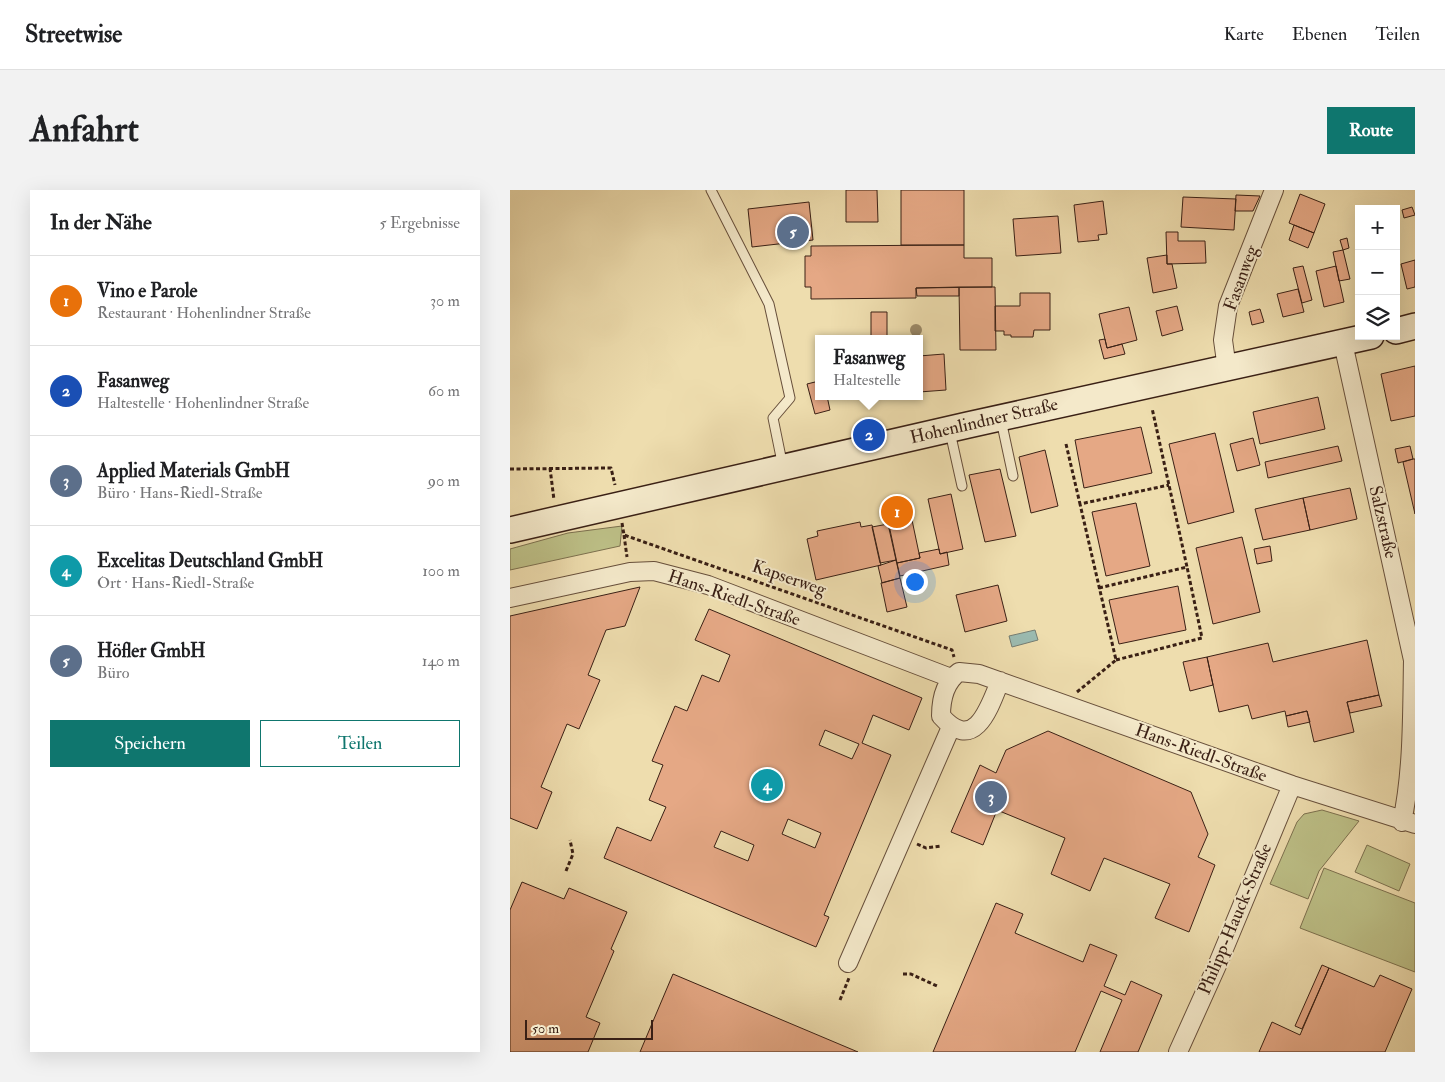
<!DOCTYPE html>
<html lang="de">
<meta charset="utf-8">
<style>
body{margin:0;font-family:"IM FELL Double Pica",serif;background:#f2f2f2;color:#202124}
.controls{position:absolute;right:15px;top:15px;display:grid;overflow:hidden;border-radius:0px;box-shadow:0 5px 20px #0002}
.controls button{width:45px;height:45px;display:grid;place-items:center;padding:0;border:0;border-bottom:1px solid #e0e0e0;background:#fff;color:#202124;font:25px sans-serif}
.scale{position:absolute;left:15px;bottom:12px;width:128px;box-sizing:border-box;padding-left:5px;border:2px solid #3a2015;border-top:0;font-size:14px;line-height:18px;white-space:nowrap;color:#3a2015;-webkit-text-stroke:4px #f4e9ca;paint-order:stroke}
.you{position:absolute;left:404px;top:391px;width:18px;height:18px;margin:-12px;border:4px solid #fff;border-radius:50%;background:#1a73e8;box-shadow:0 0 0 8px #1a73e833}
.badge{display:grid;place-items:center;width:32px;height:32px;border-radius:50%;background:#0f766e;color:#fff;font-size:16px;font-weight:700}
.pin{position:absolute;translate:-50% -50%;border:2px solid #fff;box-shadow:0 1px 5px #0006}
.popup{position:absolute;left:305px;top:145px;width:108px;height:65px;box-sizing:border-box;display:grid;place-content:center;border-radius:0px;background:#fff;filter:drop-shadow(0 1px 4px #0005);font-size:16px;white-space:nowrap;color:#757577}
.popup b{font-size:19px;color:#202124}
.popup::after{content:'';position:absolute;left:50%;top:100%;margin-left:-10px;border:10px solid transparent;border-top-color:#fff}
.list{margin:0;padding:0;list-style:none}
h2{display:flex;justify-content:space-between;align-items:center;height:65px;margin:0;padding:0 20px;font-size:21px}
h2 small{font-size:16px;font-weight:400;color:#757577}
.list li{display:grid;grid-template-columns:32px 1fr auto;gap:15px;align-items:center;box-sizing:border-box;height:90px;padding:0 20px;border-top:1px solid #e0e0e0}
.list b{display:block;font-size:19px;white-space:nowrap}
.list p{margin:0;font-size:16px;white-space:nowrap;color:#757577}
.list em{font-size:16px;font-style:normal;color:#757577}
.actions{display:flex;gap:10px;padding:15px 20px}
.actions a{flex:1;padding:11px 0;border:1px solid #0f766e;border-radius:0px;text-align:center;font-size:18px;color:#0f766e}
.actions .main{background:#0f766e;color:#fff}
.icon{flex:none;width:28px;height:28px;fill:none;stroke:currentColor;stroke-width:2;stroke-linecap:round;stroke-linejoin:round}
.map{position:relative;flex:none;width:905px;height:862px;overflow:hidden;border-radius:0px}
header{display:flex;align-items:center;gap:30px;box-sizing:border-box;height:70px;padding:0 25px;background:#fff;border-bottom:1px solid #e0e0e0}
header strong{font-size:24px}
nav{display:flex;gap:28px;margin-inline-start:auto;font-size:18px}
.intro{display:flex;align-items:center;justify-content:space-between;box-sizing:border-box;height:120px;padding:0 30px}
h1{margin:0;font-size:35px}
.button{padding:12px 22px;border-radius:0px;background:#0f766e;color:#fff;font-size:18px;font-weight:700}
main{display:flex;gap:30px;padding:0 30px}
aside{flex:1;background:#fff;border-radius:0px;box-shadow:0 5px 20px #0002}
.map>svg:first-child{display:block}
.green{fill:#bdc087;stroke:#7c704e}
.water{fill:#9bbbb1;stroke:#747d73}
.building{fill:#e5a885;stroke:#3a2015;fill-rule:evenodd}
.lines{fill:none;stroke-linecap:round;stroke-linejoin:round}
.lane-casing{stroke:#674f3b;stroke-width:11}
.street-casing{stroke:#674f3b;stroke-width:20}
.secondary-casing{stroke:#3a2015;stroke-width:28}
.path{stroke:#3a2015;stroke-width:3;stroke-dasharray:4 2.5;stroke-linecap:butt}
.lane{stroke:#f4e9ca;stroke-width:9}
.street{stroke:#f4e9ca;stroke-width:18}
.secondary{stroke:#f4e9ca;stroke-width:25}
.tree{fill:#9d8b6a}
.labels{text-anchor:middle;dominant-baseline:central;stroke-width:4;stroke-linejoin:round;paint-order:stroke}
.street-label{font-size:18px;fill:#3a2015;stroke:#f4e9ca}
</style>
<header>
<strong>Streetwise</strong>
<nav><a>Karte</a><a>Ebenen</a><a>Teilen</a></nav>
</header>
<div class="intro"><h1>Anfahrt</h1><a class="button">Route</a></div>
<main>
<aside>
<h2>In der Nähe<small>5 Ergebnisse</small></h2>
<ul class="list">
<li><span class="badge" style="background:#e8710a">1</span><div><b>Vino e Parole</b><p>Restaurant · Hohenlindner Straße</p></div><em>30 m</em></li>
<li><span class="badge" style="background:#1a4fb4">2</span><div><b>Fasanweg</b><p>Haltestelle · Hohenlindner Straße</p></div><em>60 m</em></li>
<li><span class="badge" style="background:#5c6f8a">3</span><div><b>Applied Materials GmbH</b><p>Büro · Hans-Riedl-Straße</p></div><em>90 m</em></li>
<li><span class="badge" style="background:#0f9aa8">4</span><div><b>Excelitas Deutschland GmbH</b><p>Ort · Hans-Riedl-Straße</p></div><em>100 m</em></li>
<li><span class="badge" style="background:#5c6f8a">5</span><div><b>Höfler GmbH</b><p>Büro</p></div><em>140 m</em></li>
</ul>
<div class="actions"><a class="main">Speichern</a><a>Teilen</a></div>
</aside>
<div class="map">
<svg width="905" height="862" viewBox="0 0 905 862">
<rect width="100%" height="100%" fill="#eeddae"/>
<filter id="stains"><feTurbulence type="fractalNoise" baseFrequency=".004" numOctaves="4"/><feColorMatrix values="0 0 0 0 .2 0 0 0 0 .09 0 0 0 0 .02 0 0 0 .5 -.17"/></filter>
<radialGradient id="worn" r=".72"><stop offset=".6" stop-color="#630" stop-opacity="0"/><stop offset="1" stop-color="#630" stop-opacity=".3"/></radialGradient>
<path class="green" d="M112,336L110,356L0,380V359L58,343Z
M812,620L849,631L809,681L798,709L760,694L787,632L794,624Z
M857,655L900,674L889,701L845,682Z
M814,678L905,713V782L790,738Z"/>
<path class="water" d="M525,440L528,450L502,457L499,446Z"/>
<path class="building" d="M336,0H367L368,32H336Z
M391,0H454V55H391Z
M790,4L815,14L804,43L779,33Z
M726,5L750,6L743,21H725Z
M673,7L726,9L724,40L671,37Z
M593,11L597,44L588,45L589,50L568,52L564,15Z
M299,12L303,50L242,57L238,19Z
M902,17L905,25L894,28L892,20Z
M548,26L551,63L506,66L503,29Z
M784,35L804,43L798,58L779,50Z
M656,42H668V51H695L696,73L657,74Z
M837,48L839,58L833,60L830,50Z
M454,55V68H482V97L406,98V108L301,109V97H295V66H301V56Z
M833,60L840,89L829,91L823,62Z
M657,65V74H662L667,98L643,103L637,68Z
M905,70V97L897,99L891,74Z
M793,76L802,110L792,113L783,78Z
M826,76L834,112L814,117L806,81Z
M449,97H485L486,160H450Z
M449,97V106H407L406,98Z
M788,99L794,122L773,127L767,104Z
M510,103H540V140H524L523,147H501V145H494V141H485V116H510Z
M667,116L673,140L652,146L646,121Z
M619,117L627,150L597,158L589,124Z
M750,119L754,132L742,135L739,122Z
M361,122H377V149H361Z
M595,149L597,158L612,154L615,164L594,169L589,150Z
M434,164L436,200L409,202V166Z
M905,176V226L881,231L871,184Z
M309,191V206H317L320,220L305,224L297,194Z
M808,207L815,239L750,254L743,222Z
M631,237L642,283L574,298L565,250Z
M705,243L724,322L678,334L659,254Z
M743,248L750,275L727,281L720,254Z
M828,256L832,271L758,288L755,272Z
M900,256L903,269L888,273L885,259Z
M535,260L548,316L521,323L509,267Z
M903,269H905V324L893,272Z
M490,279L506,346L475,352L459,285Z
M840,298L847,329L800,340L793,308Z
M441,304L453,359L430,364L418,309Z
M793,308L800,340L753,350L745,319Z
M398,311L410,368L387,373L375,316Z
M626,313L640,376L596,386L582,322Z
M350,332L351,337L362,335L371,375L306,390L297,349L308,346L307,341Z
M378,334L386,370L370,373L362,337Z
M732,347L750,422L703,434L686,358Z
M760,356L762,371L747,374L744,359Z
M429,359L430,364L437,362L439,375L390,386L387,373L410,368L409,363Z
M386,370L390,388L372,393L368,376Z
M390,388L397,417L377,422L371,393Z
M488,395L497,431L455,442L446,405Z
M668,396L676,440L609,454L599,410Z
M130,397L115,436L96,440L78,485L90,490L69,539L57,534L31,597L42,602L27,639L0,628V426Z
M199,419L412,508L399,540L363,525L352,553L381,565L314,725L319,727L306,757L94,668L107,637L141,651L156,617L139,610L153,575L142,571L165,516L177,521L192,485L209,492L220,465L185,450ZM315,540L349,554L342,569L309,555ZM278,629L311,643L305,658L272,644ZM211,641L244,655L238,671L204,657Z
M857,450L869,505L837,512L844,542L804,552L797,521L776,526L775,521L742,529L738,515L709,522L697,467L758,453L763,472Z
M697,467L703,495L680,501L673,472Z
M869,505L872,516L840,523L837,512Z
M797,521L800,532L778,537L776,526Z
M538,541L681,602L698,644L688,667L705,675L679,742L645,728L660,694L594,668L580,701L541,684L555,648L487,620L473,655L441,642L470,575L486,583L496,560Z
M12,692L54,709L59,698L117,722L101,759L104,761L76,827L90,833L78,862H0V720Z
M486,713L513,724L505,743L573,772L580,754L607,765L594,796L615,805L621,791L652,805L628,862H590L612,810L591,801L565,862H423Z
M812,775L819,778L792,839L785,836Z
M819,778L864,797L870,785L902,799L875,862H749L762,832L790,845Z
M163,784L348,862H130Z"/>
<g class="lines">
<g class="lane-casing">
<path id="lane" d="M201,0L259,114L280,208L263,228L273,277
M491,230L503,286
M440,242L452,296"/>
</g>
<g class="street-casing">
<path id="street" d="M833,153L903,470C902,523 903,580 892,632
M717,179L713,150L718,116L764,0
M0,408L120,382L144,381L198,395L441,488
M490,491C479,519 464,564 431,526C431,509 435,492 449,482L469,484L782,595L905,634
M338,773L441,537
M668,862L709,771L782,595"/>
</g>
<g class="secondary-casing">
<path id="secondary" d="M886,141L905,136
M0,340L458,235L861,146"/>
</g>
<path class="path" d="M556,254L570,314
M40,278L44,310
M0,279L101,278L105,295
M112,333L114,345L442,460L444,467
M114,345L117,367
M589,398L677,377L642,218
M606,470L692,448L677,377
M567,502L606,470L570,314L659,295
M407,654L416,658L432,656
M56,681L63,664L60,650
M393,784H401L427,796
M330,810L339,788"/>
<use href="#lane" class="lane"/>
<use href="#street" class="street"/>
<use href="#secondary" class="secondary"/>
</g>
<circle class="tree" cx="406" cy="140" r="6"/>
<g class="labels">
<g class="street-label">
<text transform="translate(731 88) rotate(-70)">Fasanweg</text>
<text transform="translate(474 231) rotate(-13)">Hohenlindner Straße</text>
<text transform="translate(873 332) rotate(77)">Salzstraße</text>
<text transform="translate(279 388) rotate(19)">Kapserweg</text>
<text transform="translate(224 408) rotate(19)">Hans-Riedl-Straße</text>
<text transform="translate(691 563) rotate(20)">Hans-Riedl-Straße</text>
<text transform="translate(725 729) rotate(-67)">Philipp-Hauck-Straße</text>
</g>
</g>
<rect width="100%" height="100%" filter="url(#stains)"/>
<rect width="100%" height="100%" fill="url(#worn)"/>
</svg>
<div class="controls">
<button>+</button>
<button>−</button>
<button><svg class="icon" aria-label="layers" viewBox="0 0 24 24"><path d="M12 4l9 5-9 5-9-5zM3 14l9 5 9-5"/></svg></button>
</div>
<div class="scale">50 m</div>
<div class="you"></div>
<div class="pin badge" style="left:387px;top:322px;background:#e8710a">1</div>
<div class="pin badge" style="left:359px;top:245px;background:#1a4fb4">2</div>
<div class="popup"><b>Fasanweg</b>Haltestelle</div>
<div class="pin badge" style="left:481px;top:607px;background:#5c6f8a">3</div>
<div class="pin badge" style="left:257px;top:595px;background:#0f9aa8">4</div>
<div class="pin badge" style="left:283px;top:42px;background:#5c6f8a">5</div>
</div>
</main>
